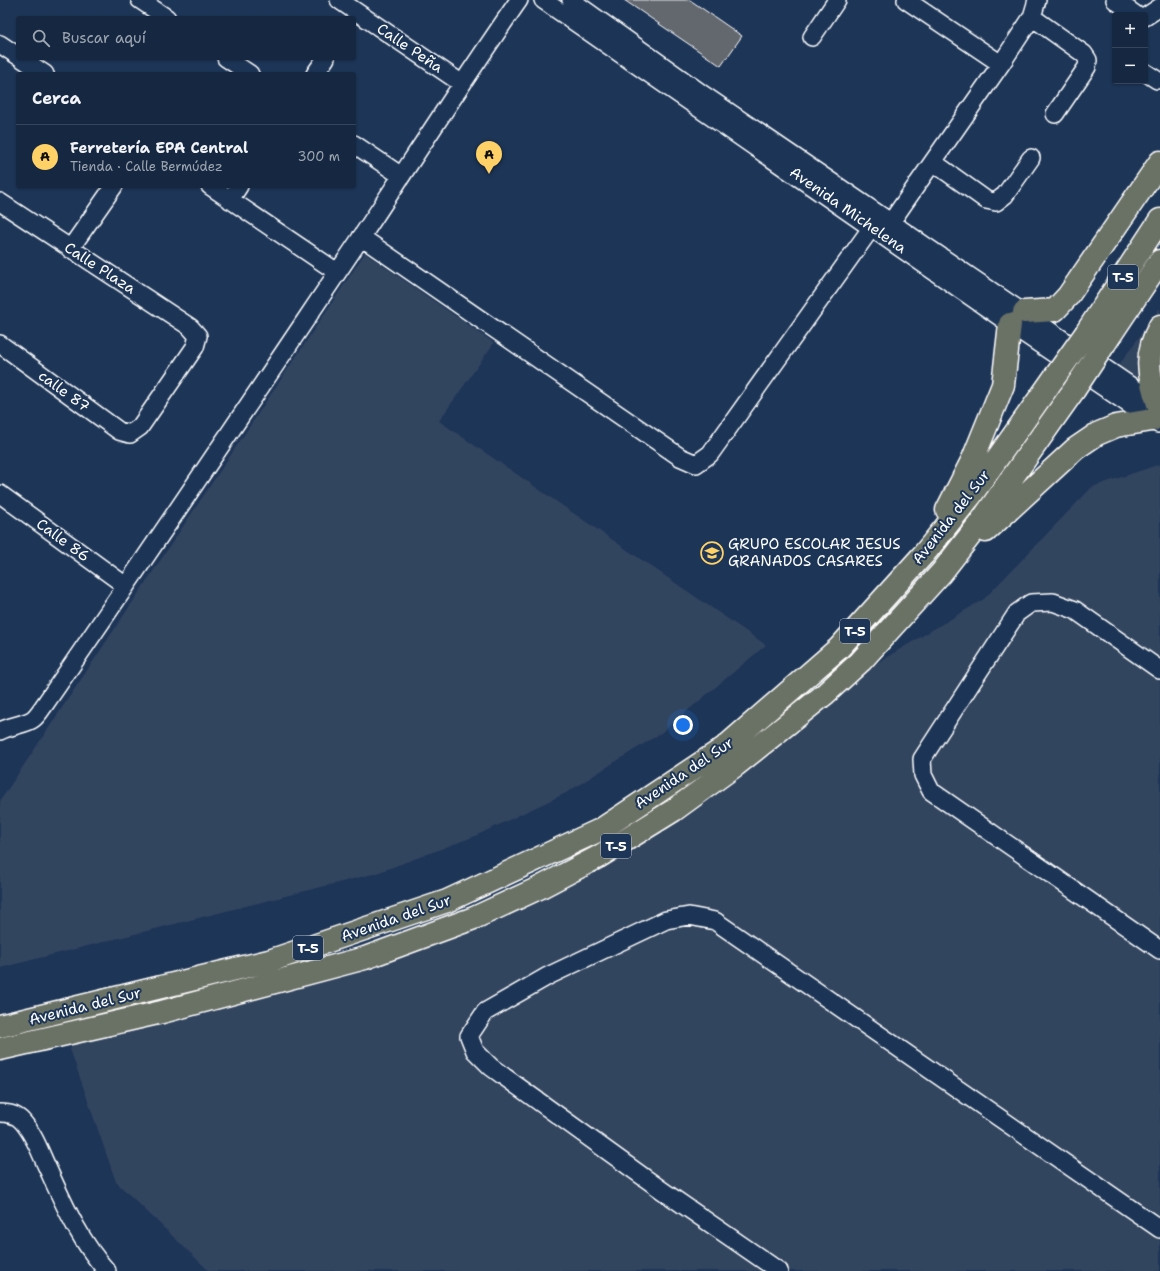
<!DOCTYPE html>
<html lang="es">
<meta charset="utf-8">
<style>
body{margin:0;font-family:"Shantell Sans",sans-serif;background:#1f3048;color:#f1f3f6}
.controls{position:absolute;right:12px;top:12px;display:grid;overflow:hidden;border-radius:4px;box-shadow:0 1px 3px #0004}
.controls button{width:36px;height:36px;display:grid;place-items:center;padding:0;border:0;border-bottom:1px solid #35445a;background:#162841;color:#f1f3f6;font:20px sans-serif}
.you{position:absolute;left:683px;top:725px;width:14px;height:14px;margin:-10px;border:3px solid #fff;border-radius:50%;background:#1a73e8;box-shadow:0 0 0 6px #1a73e833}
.badge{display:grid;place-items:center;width:26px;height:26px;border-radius:50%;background:#ffd166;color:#111;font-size:13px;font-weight:700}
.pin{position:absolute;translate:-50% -33px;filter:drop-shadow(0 1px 2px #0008)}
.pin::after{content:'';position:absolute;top:21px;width:14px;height:12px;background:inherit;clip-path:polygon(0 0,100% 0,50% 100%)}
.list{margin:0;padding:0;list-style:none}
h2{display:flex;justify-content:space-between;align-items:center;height:52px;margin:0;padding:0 16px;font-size:17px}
h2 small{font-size:13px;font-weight:400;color:#9ea6b1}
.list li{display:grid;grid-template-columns:26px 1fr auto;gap:12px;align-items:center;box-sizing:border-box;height:64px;padding:0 16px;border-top:1px solid #35445a}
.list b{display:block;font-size:15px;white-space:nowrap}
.list p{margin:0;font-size:13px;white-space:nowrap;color:#9ea6b1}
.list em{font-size:13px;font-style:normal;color:#9ea6b1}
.icon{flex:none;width:22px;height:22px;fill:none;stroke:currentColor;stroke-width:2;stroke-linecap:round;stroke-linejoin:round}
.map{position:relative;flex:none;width:1160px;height:1271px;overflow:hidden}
.search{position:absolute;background:#162841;box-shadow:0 1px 3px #0004;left:16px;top:16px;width:340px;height:44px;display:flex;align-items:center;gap:10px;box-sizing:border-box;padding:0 14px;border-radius:4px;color:#9ea6b1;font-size:15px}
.panel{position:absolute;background:#162841;box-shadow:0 1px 3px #0004;left:16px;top:72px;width:340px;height:116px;border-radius:4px}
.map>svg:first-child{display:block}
.built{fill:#32445e}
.building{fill:#64676e;stroke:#fff}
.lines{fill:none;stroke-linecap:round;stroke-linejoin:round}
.minor-casing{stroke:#fff;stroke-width:20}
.highway-casing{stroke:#fff;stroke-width:25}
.minor{stroke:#1d3557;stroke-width:17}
.highway{stroke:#6b7165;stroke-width:22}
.highway-bridge-casing{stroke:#fff;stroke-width:25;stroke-linecap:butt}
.highway-bridge{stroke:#6b7165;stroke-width:22}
.labels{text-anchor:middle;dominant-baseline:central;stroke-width:4;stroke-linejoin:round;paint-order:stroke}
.shield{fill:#1d3557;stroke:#bbc2cd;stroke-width:1}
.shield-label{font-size:14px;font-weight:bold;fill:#fff}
.street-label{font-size:15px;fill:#fff;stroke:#1d3557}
.poi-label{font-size:15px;fill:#fff;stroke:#1d3557;text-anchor:start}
</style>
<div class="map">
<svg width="1160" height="1271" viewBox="0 0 1160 1271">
<rect width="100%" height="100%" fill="#1d3557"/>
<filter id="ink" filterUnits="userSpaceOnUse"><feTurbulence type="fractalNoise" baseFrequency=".025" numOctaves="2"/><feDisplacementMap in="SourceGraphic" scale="8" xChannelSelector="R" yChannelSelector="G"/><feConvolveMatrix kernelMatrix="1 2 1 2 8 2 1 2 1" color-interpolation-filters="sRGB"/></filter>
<g filter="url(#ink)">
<path class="built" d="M365,253L494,343L439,421L766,645L661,733L566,793L473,837L377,873L0,968V801Z
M1160,308V425L1103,387Z
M1160,464V1271H209L116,1182L70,1049L81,1032L474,918L736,765L825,694L984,599L1092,487Z"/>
<path class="building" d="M624,0H690L742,36L721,66Z"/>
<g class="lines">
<g class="minor-casing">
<path id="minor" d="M140,0L167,18
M339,0L461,83
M543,0L1010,324L1158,424
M571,0L701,93L1160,406
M906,0L1001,64
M1115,0L1136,15
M1032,17L1084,54L1088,60L1087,67L1055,114
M1145,17L1160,7
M812,37L837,0
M0,44L18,56
M21,58L45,74
M226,58L250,74
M1145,72L1157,80
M315,74L326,58
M354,144L400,175
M933,162L986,200L996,202L1005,195L1031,158
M210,186L337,272
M230,200L239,186
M0,202L190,327L198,336L195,347L140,427L130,434L119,431L0,344
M891,222L1001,64L1032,17L1037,0
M361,237L680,457L696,464L710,454L872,227
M70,249L114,186
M0,494L126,586
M1160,670L1075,610L1053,602L1031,603L1017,613L922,759L923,775L931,791L1160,950
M0,731C9,726 27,724 33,719C37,716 40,711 43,707C150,552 255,395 360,239C413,159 464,79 519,0
M0,1113C8,1113 16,1114 22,1121C34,1134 40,1152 47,1167C64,1204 79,1240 107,1271
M779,1271L663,1191L491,1067L475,1051L469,1036L485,1012L548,976L666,920L689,916L715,921L1160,1229"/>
</g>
<g class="highway-casing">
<path id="highway" d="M1024,312L1055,310L1068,296L1160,162
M1086,333L1160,220
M1105,343L1160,261
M1158,404C1148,375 1144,354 1160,326
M947,510L973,459L1003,385L1010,324
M986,531L1075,449L1097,434L1116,426L1152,420
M0,1026L269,961L447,901L602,829L724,748L839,648L923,555L972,494L1054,378
M0,1049L162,1012L365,958L474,918L539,888L598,857L674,810L736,765L825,694L861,661L941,573L980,523L1074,390"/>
</g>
<use href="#minor" class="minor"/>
<use href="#highway" class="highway"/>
<g class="highway-bridge-casing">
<path id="highway-bridge" d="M1054,378L1086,333
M1074,390L1105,343"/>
</g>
<use href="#highway-bridge" class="highway-bridge"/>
</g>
</g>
<defs>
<g id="school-ring" transform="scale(1.15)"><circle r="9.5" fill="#1d3557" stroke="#ffd166" stroke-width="1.5"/><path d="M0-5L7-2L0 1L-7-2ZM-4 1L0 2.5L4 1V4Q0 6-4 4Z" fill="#ffd166"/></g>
</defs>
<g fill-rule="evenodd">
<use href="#school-ring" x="712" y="553"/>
</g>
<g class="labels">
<g class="shield">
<rect x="1108" y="265" width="30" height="24" rx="3"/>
<rect x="840" y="619" width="30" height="24" rx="3"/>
<rect x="601" y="834" width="30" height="24" rx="3"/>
<rect x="293" y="936" width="30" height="24" rx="3"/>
</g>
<g class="shield-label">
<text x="1123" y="277">T-5</text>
<text x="855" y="631">T-5</text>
<text x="616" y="846">T-5</text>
<text x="308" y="948">T-5</text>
</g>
<g class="street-label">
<text transform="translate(410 48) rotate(34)">Calle Peña</text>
<text transform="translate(848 210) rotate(35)">Avenida Michelena</text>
<text transform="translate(100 268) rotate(33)">Calle Plaza</text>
<text transform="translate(64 391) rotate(36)">calle 87</text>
<text transform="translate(951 517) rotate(-52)">Avenida del Sur</text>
<text transform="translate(63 540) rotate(36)">Calle 86</text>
<text transform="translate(684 773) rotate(-34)">Avenida del Sur</text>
<text transform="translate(396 918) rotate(-19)">Avenida del Sur</text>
<text transform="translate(85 1006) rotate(-14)">Avenida del Sur</text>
</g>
<g class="poi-label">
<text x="728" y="544">GRUPO ESCOLAR JESUS<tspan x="728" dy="17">GRANADOS CASARES</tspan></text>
</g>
</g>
</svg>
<div class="controls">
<button>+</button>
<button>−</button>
</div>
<div class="you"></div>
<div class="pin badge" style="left:489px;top:174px">A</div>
<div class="search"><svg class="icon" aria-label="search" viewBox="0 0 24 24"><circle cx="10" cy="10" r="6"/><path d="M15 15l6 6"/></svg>Buscar aquí</div>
<section class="panel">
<h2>Cerca<small></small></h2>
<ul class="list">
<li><span class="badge">A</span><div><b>Ferretería EPA Central</b><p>Tienda · Calle Bermúdez</p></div><em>300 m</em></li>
</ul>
</section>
</div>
